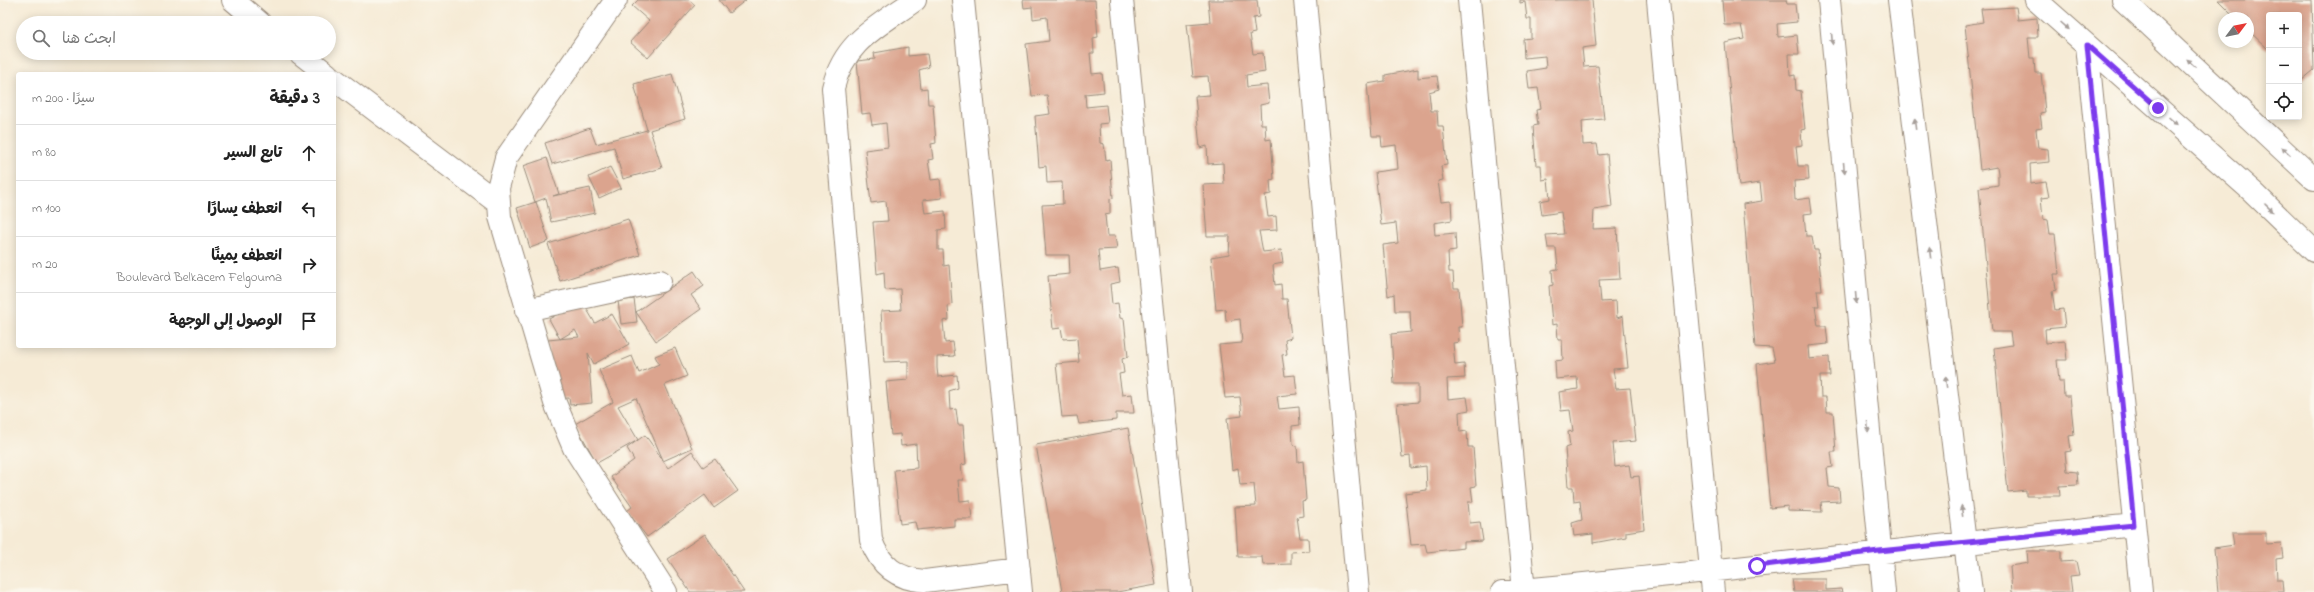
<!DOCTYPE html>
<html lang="ar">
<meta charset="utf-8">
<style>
body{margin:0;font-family:"Indie Flower","Playpen Sans Arabic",sans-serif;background:#f2f2f2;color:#222;direction:rtl}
.controls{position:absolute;right:12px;top:12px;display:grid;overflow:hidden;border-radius:4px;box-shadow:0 2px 10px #0003}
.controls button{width:36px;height:36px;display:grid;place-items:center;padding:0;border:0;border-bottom:1px solid #e0e0e0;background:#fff;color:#222;font:20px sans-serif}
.compass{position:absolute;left:2218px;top:12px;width:36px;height:36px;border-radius:50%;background:#fff;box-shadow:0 2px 10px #0003;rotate:58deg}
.stop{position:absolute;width:12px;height:12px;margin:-9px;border:3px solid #7c3aed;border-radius:50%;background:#fff}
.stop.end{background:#7c3aed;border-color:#fff;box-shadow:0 1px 4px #0008}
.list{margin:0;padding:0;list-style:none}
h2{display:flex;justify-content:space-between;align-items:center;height:52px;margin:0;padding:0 16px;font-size:17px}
h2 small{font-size:13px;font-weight:400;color:#767676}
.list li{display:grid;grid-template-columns:26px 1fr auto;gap:12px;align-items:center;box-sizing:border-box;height:56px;padding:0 16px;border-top:1px solid #e0e0e0}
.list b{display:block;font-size:15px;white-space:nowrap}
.list p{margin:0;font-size:13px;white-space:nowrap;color:#767676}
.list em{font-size:13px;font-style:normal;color:#767676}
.icon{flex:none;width:22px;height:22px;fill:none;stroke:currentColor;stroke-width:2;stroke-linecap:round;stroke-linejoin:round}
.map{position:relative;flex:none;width:2314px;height:592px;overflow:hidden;direction:ltr}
.search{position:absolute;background:#fff;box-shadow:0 2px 10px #0003;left:16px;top:16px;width:320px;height:44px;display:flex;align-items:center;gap:10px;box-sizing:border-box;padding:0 14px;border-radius:22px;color:#767676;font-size:15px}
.panel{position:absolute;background:#fff;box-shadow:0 2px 10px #0003;left:16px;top:72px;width:320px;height:276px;border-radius:4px;direction:rtl}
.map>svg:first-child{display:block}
.building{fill:#dba48e}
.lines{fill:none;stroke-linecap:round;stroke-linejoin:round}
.minor-casing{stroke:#988a7a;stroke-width:24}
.minor{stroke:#fff;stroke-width:22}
.oneway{fill:#a79f9a}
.route{stroke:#7c3aed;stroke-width:5}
</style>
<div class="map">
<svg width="2314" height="592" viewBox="0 0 2314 592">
<rect width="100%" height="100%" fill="#fbf7ec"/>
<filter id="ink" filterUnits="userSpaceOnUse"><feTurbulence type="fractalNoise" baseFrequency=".025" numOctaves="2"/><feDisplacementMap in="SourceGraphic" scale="8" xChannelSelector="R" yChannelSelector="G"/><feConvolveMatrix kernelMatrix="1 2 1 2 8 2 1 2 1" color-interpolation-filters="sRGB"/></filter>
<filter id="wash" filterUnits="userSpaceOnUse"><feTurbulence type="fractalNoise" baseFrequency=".012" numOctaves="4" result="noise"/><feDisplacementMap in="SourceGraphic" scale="16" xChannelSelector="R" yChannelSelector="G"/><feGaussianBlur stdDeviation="0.9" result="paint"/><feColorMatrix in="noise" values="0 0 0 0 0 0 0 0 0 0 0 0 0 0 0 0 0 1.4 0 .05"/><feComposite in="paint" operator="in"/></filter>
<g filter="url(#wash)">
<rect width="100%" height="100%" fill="#f6ebd6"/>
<g id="blocks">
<path class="building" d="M638,0H689L695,5L648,58L630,42L649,21L632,6Z
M719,0H746L729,13Z
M1023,0H1095L1098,37L1093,38L1094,53H1090L1092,74L1102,73L1104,92L1085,94L1086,107L1106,105L1108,123L1099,124L1100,143L1104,144L1106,160L1110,159L1113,198L1110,199V214L1105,215L1107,236H1115L1117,249L1098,250L1100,271L1118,268L1120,282L1110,284L1112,304L1118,303L1120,318L1124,319L1128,357L1122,359L1124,373L1119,374L1122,395L1132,394L1134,413H1116V420L1079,424L1077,416L1062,417L1056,364L1079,362L1077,338L1063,339L1061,328L1053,329L1048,276L1070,274L1069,255H1046L1042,205L1063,204L1062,182L1047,183L1046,166L1039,167L1035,116L1050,114L1047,95L1032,96L1026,44L1049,41L1047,17L1033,19L1032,7L1024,8Z
M1208,0H1257L1259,17L1253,18L1255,33L1250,34L1253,54L1263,53L1265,72L1246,75L1247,87L1267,85L1269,103L1260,105L1261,124H1265L1266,140L1271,139L1274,179L1270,180L1271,194L1265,195L1268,217L1276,216L1277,230L1259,231L1263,252L1281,250L1283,263L1273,265L1275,285L1281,284L1282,299H1287L1291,338L1285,340L1287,354L1282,355L1285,376L1295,375L1297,394L1277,396L1279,409L1299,407L1300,425L1292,426L1293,445L1297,446L1298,462L1303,461L1306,500L1302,501L1303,516L1297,517L1300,538H1308L1309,551L1291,552V564L1263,565L1262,557H1238L1235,507L1256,506L1254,484L1240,485L1238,468L1232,470L1227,418L1242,416L1240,397L1225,398L1219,345L1242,343L1240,319L1226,321L1225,309L1216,310L1211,257L1229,254L1230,236H1207L1203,185L1224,184L1223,163L1208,164L1207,146L1200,148L1195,96L1210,95L1208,76L1193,77L1187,24L1210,22Z
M1520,0H1592L1596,46L1582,48L1584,67L1598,66L1604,119L1582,121L1583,145L1597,144L1599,155L1607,154L1612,207L1594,210L1593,229L1617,228L1620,279L1599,280L1601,302L1616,301L1617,318L1623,316L1628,368L1613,369L1616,389L1630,388L1636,441L1613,443L1615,467L1629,465L1631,477L1639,476L1644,529L1626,532V537L1593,543V534L1574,536L1572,523L1582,520L1580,501L1574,502L1573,487H1568L1565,448L1570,446L1568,432L1573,431L1570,410L1561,411L1559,392L1578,389L1577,377L1556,379L1555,361L1563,360L1562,340H1558L1557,324L1552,325L1549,286L1553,285L1552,270L1558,269L1556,248H1548L1546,235L1564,234L1561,212L1542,215L1540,201L1550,199L1548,179L1542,180L1541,165H1536L1533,126L1538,125L1536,110L1541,109L1538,88L1529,89L1527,71L1546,68L1545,56L1524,58L1523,39L1531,38V19H1527L1525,2L1520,3Z
M1722,0H1786L1787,4H1795L1797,22L1777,24L1778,37L1797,35L1799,54H1789L1790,76L1795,75L1796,90L1801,91L1805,129L1801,130L1802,145L1796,146L1798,166H1808L1809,180L1794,181L1795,200L1810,198L1812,213L1804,214L1806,236H1812L1814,250H1818L1822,290H1817L1819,306H1815L1818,326H1826L1828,344L1808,346L1809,359L1829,357L1830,376H1820L1821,397H1826L1827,412H1833L1836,452H1831L1833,467L1827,468L1829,487L1839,488L1840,501L1821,502L1822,512L1788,511V506L1770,508L1757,364L1775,361L1772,348L1755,347L1743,204L1762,201L1760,183L1739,186L1725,43L1744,39L1741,25H1724Z
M2218,0H2312L2314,70L2301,81L2299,80V15H2269V50L2248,30V18H2236Z
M2016,7L2018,20L2037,18L2038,37H2028L2030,58H2034L2035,73H2041L2045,112L2040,113L2042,128L2036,129L2038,148L2048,149L2049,162L2030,164L2031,184L2046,182L2049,197L2041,198L2043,219L2048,220L2050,234H2055L2059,274H2054L2056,290L2052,291L2055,310L2063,309L2065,327L2045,329L2046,343L2065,341L2067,360H2057L2059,381H2063L2064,396H2070L2074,435L2069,436L2071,451L2065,452L2067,471L2077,472L2078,485L2059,486L2060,496H2026V490L2008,492L1994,348L2012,345L2010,332H1992L1979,188L1998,185V173L1997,167L1980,170L1965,25L1983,22L1981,9Z
M908,47V56L927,54L929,67L919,70L921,89L927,88L928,104H933L936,143L931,144L933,159L928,160L931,180L940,179L942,198L923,200L925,213L945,211L946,229L938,230V250H943L944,266L949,265L952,304L948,306L949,320L943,321L945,343L953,342L955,356L937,357V368L938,377L957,375L958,388L949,391L950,410L956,409L958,425H963L966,464L961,465L963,480H958L960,501L970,500L972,519H954V526L917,530L915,522L900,524L894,470L917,468L916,444L901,446L900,434L891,435L886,382L908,380V361L884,362L881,311L901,310L900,289L885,290L884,272L877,274L873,222L888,221L886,201L871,203L865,150L888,147L886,123L872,125L870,113L862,114L857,61L875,59L874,53Z
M1418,69V78L1437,76L1439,89L1429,92L1431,111H1437L1438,126H1443L1447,165L1441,166L1443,180L1438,181L1441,202L1451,201L1452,220L1434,223L1435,235L1455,233L1456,251L1448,252L1449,272H1453L1454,288H1459L1462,327H1458L1459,342L1453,343L1455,365L1464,364L1465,378L1447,379L1448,399L1467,397L1469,410L1459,412L1460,432L1467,431L1468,447H1473L1476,486L1471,487L1473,502H1468L1470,523L1480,522L1483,541L1464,542V548L1427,552L1425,544L1411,545L1405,493L1427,490L1426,466L1411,468L1410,456L1402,457L1397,404L1418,402V384H1394L1391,334L1411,332L1410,311H1395L1394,294L1388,296L1383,245L1398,243L1396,223L1381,225L1375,172L1398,169L1396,145L1382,147L1381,136H1372L1367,84L1385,81V75Z
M672,74L685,119L650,130L662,168L623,179L614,147L552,164L545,143L590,128L596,144L647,130L634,84Z
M547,158L559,194L553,196L590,188L595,213L551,222L546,198L535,202L523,166Z
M610,167L621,188L599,198L589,177Z
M536,202L549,241L530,248L517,208Z
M628,219L640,255L560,281L548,244Z
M694,271L704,286L691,295L701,309L656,341L636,312Z
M634,299L637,322L621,324L618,301Z
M582,301L595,323L612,314L629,344L594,364L588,353L592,403L570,405L569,398L553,399L548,340L579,337L575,330L560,339L549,319Z
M675,348L687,376L665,385L692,448L663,461L668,468L692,451L703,467L715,459L738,491L714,508L705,495L647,537L627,511L632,507L611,477L634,460L627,448L645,435L663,460L636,398L618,406L638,440L597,463L575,424L613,402L599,370L632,356L639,373L659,364L655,356Z
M1128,428L1156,585L1117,592H1062L1036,445Z
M2232,533H2266V544L2281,543L2283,558L2276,559L2277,580H2283L2284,592H2218L2214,548L2234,545Z
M705,534L744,592H690L668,559Z
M2027,551H2061V562L2076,561L2079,575L2070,576L2072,592H2012L2010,566L2028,563Z
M1792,579H1826V590L1841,589L1842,592H1794Z"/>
</g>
</g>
<g filter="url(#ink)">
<use href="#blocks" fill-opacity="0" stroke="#988a7a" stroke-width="1"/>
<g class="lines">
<g class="minor-casing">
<path id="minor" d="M233,0L260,23
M616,0L506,158L498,188L500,217L555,403L574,448L666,592
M915,0C879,26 844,41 833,88L871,540C880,566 897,579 925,581L1019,569
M963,0L1021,592
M1122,0L1181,592
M1305,0L1358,592
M1469,0L1524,592
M1658,0L1713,592
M1829,0L1884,592
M1899,0L1971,592
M2036,0L2253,192L2314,251
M2123,0L2314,179
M2087,45L2141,592
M300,53L327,74
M334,79L498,203
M526,310L660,281
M1502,592C1713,572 1923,547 2134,525"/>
</g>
<use href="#minor" class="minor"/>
</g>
<defs><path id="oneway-solid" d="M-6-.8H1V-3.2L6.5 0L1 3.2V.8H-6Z"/></defs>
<g class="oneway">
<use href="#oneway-solid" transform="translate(2065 26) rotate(42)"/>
<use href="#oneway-solid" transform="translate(1832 39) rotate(85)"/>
<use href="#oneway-solid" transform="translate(2191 63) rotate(-137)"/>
<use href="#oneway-solid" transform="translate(2173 121) rotate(42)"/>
<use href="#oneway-solid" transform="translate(1915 124) rotate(-97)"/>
<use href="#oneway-solid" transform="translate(2286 151) rotate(-137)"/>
<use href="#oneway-solid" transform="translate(1844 168) rotate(85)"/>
<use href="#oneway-solid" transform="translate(2269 208) rotate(44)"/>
<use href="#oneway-solid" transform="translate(1930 253) rotate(-97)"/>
<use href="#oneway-solid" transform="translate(1856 298) rotate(85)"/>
<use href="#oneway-solid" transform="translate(1946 382) rotate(-97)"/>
<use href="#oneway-solid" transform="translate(1868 427) rotate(85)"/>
<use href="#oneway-solid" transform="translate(1962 511) rotate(-97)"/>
</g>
</g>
<g class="lines" filter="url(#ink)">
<path class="route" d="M1757,566L1879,551L2134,525L2087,45L2158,108"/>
</g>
</svg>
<div class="controls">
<button>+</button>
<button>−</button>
<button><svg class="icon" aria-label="locate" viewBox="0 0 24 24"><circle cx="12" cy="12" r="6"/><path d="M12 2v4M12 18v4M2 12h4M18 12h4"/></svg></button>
</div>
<svg class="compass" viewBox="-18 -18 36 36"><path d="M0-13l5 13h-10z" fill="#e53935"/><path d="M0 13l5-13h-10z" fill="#767676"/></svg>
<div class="stop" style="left:1757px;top:566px"></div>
<div class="stop end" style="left:2158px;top:108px"></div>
<div class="search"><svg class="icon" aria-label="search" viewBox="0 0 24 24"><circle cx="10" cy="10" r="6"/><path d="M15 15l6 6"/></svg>ابحث هنا</div>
<section class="panel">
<h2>3 دقيقة<small>سيرًا · 200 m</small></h2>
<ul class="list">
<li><svg class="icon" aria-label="ahead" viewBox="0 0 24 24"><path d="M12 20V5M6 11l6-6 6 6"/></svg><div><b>تابع السير</b></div><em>80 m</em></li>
<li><svg class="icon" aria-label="left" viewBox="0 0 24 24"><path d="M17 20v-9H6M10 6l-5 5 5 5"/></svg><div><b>انعطف يسارًا</b></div><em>100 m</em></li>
<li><svg class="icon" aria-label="right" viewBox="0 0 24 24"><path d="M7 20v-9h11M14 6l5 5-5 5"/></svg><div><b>انعطف يمينًا</b><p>Boulevard Belkacem Felgouma</p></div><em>20 m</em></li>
<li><svg class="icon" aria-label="arrive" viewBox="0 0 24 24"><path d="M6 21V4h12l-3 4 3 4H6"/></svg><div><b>الوصول إلى الوجهة</b></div></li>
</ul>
</section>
</div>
